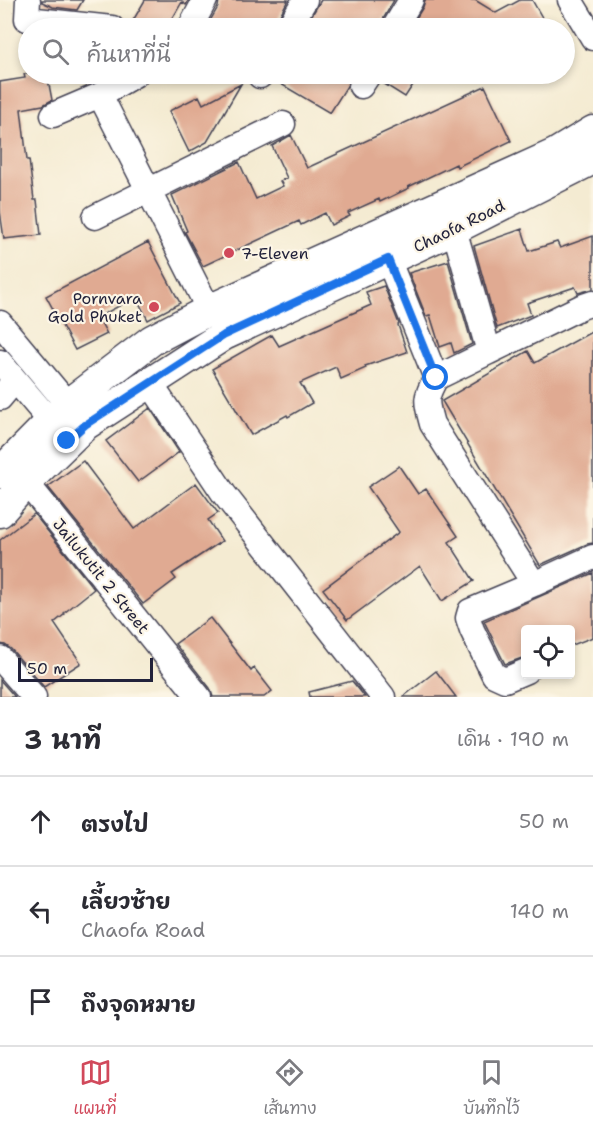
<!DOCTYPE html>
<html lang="th">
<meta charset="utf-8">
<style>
body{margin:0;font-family:"Shantell Sans","Playpen Sans Thai",sans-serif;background:#f7f7f7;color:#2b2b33}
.controls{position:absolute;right:18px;bottom:18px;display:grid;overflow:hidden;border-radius:6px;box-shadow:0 3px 9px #0003}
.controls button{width:54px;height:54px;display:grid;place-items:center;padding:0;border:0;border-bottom:2px solid #e1e1e2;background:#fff;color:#2b2b33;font:30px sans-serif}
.scale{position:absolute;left:18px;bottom:15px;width:135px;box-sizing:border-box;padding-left:6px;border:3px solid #22223b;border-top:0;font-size:16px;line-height:21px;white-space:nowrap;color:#22223b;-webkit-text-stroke:4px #fcf5e5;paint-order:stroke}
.stop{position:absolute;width:18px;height:18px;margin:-14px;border:4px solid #1a73e8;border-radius:50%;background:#fff}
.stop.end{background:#1a73e8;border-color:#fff;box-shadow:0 2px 6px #0008}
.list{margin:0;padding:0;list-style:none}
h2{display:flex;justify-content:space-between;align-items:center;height:78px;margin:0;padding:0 24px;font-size:26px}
h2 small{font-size:20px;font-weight:400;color:#7c7c81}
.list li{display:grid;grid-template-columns:39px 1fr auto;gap:18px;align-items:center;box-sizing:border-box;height:90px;padding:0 24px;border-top:2px solid #e1e1e2}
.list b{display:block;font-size:22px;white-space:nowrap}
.list p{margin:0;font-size:20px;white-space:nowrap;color:#7c7c81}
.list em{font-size:20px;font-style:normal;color:#7c7c81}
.icon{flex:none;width:33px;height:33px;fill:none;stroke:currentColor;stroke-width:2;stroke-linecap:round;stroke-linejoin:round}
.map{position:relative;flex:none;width:593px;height:697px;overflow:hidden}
.search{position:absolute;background:#fff;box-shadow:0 3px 9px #0003;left:18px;right:18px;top:18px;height:66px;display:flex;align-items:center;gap:15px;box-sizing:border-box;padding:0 21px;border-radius:33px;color:#7c7c81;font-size:22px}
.sheet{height:348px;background:#fff}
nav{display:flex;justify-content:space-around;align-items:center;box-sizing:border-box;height:84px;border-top:2px solid #e1e1e2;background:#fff;font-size:16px;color:#7c7c81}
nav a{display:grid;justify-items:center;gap:3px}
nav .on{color:#d1495b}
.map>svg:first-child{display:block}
.building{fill:#e0aa92}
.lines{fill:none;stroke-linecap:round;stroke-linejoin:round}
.minor-casing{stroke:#424052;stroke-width:27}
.major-casing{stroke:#424052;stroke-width:33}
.minor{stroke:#fff;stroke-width:24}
.major{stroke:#fff;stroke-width:30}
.route{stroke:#1a73e8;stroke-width:8}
.poi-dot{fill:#d1495b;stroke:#fcf5e5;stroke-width:2}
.labels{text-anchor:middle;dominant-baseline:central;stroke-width:4.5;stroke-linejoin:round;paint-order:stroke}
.street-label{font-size:16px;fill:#22223b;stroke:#fcf5e5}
.poi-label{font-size:16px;fill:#22223b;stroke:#fcf5e5;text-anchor:start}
</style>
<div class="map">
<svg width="593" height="697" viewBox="0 0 593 697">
<rect width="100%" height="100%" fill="#fcf5e5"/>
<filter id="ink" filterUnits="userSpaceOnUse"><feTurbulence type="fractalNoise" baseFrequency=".0167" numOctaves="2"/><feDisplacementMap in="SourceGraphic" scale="12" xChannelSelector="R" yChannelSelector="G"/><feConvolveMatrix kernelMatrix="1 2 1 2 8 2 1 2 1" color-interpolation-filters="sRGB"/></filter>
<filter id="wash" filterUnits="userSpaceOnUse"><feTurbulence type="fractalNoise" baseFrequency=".008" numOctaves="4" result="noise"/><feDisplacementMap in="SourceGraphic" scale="24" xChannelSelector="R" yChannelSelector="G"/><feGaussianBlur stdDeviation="1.35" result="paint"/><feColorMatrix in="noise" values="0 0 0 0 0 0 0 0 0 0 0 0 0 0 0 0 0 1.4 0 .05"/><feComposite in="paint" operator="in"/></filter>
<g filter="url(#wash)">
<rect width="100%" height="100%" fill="#f4ebd2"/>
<g id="blocks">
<path class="building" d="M42,0H83L77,10L53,7L42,2Z
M145,0H189L186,5L182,2L167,28H139L131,24Z
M219,0H288L273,28H206L218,7Z
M321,0H394L382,21L380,28H304Z
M425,0H475L496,13L520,0H532L548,28H410L423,7Z
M24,74H47L52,100L43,105L21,109L27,160H29L34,200H37L41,235L4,239L0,211V82L25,78Z
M276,74H352L347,86L330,113L274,80Z
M383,74H420L405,97L381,82Z
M241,84L207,142L189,152L169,111L199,96L203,104Z
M485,86L511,141L457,167L456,164L408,187L409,188L380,202L379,199L348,213L350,216L331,225L325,213L301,225L299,221L203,266L185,232L187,231L172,195L239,162L256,199L283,186L280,181L287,178L272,146L291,135L307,168Z
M522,229L529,251L557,242L560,248L593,236V289L578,293L575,287L527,303L531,315L497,328L474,246Z
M148,242L180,303L148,320L136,297L98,317L107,334L75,350L46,296Z
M448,261L472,344L454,353L451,343L440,347L430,315L426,316L409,273Z
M384,286L399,324L398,325L407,352L365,366L366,368L341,379L336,367L300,383L312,403L288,417L287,415L251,435L212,369L272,335L279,346L371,305L366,292Z
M593,331V543L587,544L540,565L442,401L528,351L535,363Z
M150,408L179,452L138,482L106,441Z
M83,461L134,529L196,483L218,513L208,520L222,541L172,574L176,579L143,604L48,487Z
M399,466L418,494L426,489L458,536L449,542L474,581L442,601L420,566L347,620L323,589L399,532L368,487Z
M34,514L94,589L64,613L65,614L54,623L81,663L44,687L11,649L5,645L0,644V540Z
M593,573V637L570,646V630H525V657L505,664L484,621Z
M210,618L251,671L254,668L272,691L264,697H213L210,688L175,644Z
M436,671L456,697H403Z
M0,680L15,697H0Z
M352,681L365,697H310L309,692Z"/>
</g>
</g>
<g filter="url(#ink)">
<use href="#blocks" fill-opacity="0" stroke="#424052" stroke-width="1.5"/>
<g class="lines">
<g class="minor-casing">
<path id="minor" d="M28,0L27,19L112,28
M570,0L593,38
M190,28L205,0
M288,28L305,0
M394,28L411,0
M260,76L262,74
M361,86L369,74
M100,95L209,310
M53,115L100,95L136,74
M95,217L283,124
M388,259L436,378C424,399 426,402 432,424L534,584L470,611L468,618L472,630L494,675L505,680L526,671
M0,323L79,418
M489,352L581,307L593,303
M0,362L62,435
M436,378L489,352L454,229
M150,383L224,494L383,697
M0,398L15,380
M26,482L199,697
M534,584L593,557
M0,658L34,697"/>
</g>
<g class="major-casing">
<path id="major" d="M0,473L68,404L152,340L209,310L555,154L593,131
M0,512L26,482L85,425L224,335L454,229L593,159"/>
</g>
<use href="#minor" class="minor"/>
<use href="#major" class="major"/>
</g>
</g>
<g class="lines" filter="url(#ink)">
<path class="route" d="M67,441L85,425L224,335L388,259L436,378"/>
</g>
<g class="poi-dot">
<circle cx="229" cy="253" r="6"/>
<circle cx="154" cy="307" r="6"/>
</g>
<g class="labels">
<g class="street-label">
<text transform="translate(459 226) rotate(-26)">Chaofa Road</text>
<text transform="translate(101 576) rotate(51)">Jailukutit 2 Street</text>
</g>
<g class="poi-label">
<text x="241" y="253">7-Eleven</text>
<text x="142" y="298" text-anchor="end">Pornvara<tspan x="142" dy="18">Gold Phuket</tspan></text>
</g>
</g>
</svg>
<div class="controls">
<button><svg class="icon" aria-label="locate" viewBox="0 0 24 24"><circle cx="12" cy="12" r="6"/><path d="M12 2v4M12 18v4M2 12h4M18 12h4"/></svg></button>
</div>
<div class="scale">50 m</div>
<div class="stop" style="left:436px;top:378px"></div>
<div class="stop end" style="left:67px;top:441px"></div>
<div class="search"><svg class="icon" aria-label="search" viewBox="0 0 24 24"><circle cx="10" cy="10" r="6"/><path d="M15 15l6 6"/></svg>ค้นหาที่นี่</div>
</div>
<section class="sheet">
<h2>3 นาที<small>เดิน · 190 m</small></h2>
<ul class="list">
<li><svg class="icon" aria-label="ahead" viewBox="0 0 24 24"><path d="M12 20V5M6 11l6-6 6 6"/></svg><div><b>ตรงไป</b></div><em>50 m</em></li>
<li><svg class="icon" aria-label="left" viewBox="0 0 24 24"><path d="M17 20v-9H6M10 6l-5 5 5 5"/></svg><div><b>เลี้ยวซ้าย</b><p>Chaofa Road</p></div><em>140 m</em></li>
<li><svg class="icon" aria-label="arrive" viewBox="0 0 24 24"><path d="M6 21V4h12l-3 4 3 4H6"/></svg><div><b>ถึงจุดหมาย</b></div></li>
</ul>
</section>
<nav>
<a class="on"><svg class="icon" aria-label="map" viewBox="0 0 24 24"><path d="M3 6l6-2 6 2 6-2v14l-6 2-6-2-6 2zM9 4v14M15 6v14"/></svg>แผนที่</a>
<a><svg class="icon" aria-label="directions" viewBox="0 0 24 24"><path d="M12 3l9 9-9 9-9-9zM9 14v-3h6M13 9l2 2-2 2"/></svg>เส้นทาง</a>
<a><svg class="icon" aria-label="saved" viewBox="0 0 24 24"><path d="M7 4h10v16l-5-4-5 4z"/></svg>บันทึกไว้</a>
</nav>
